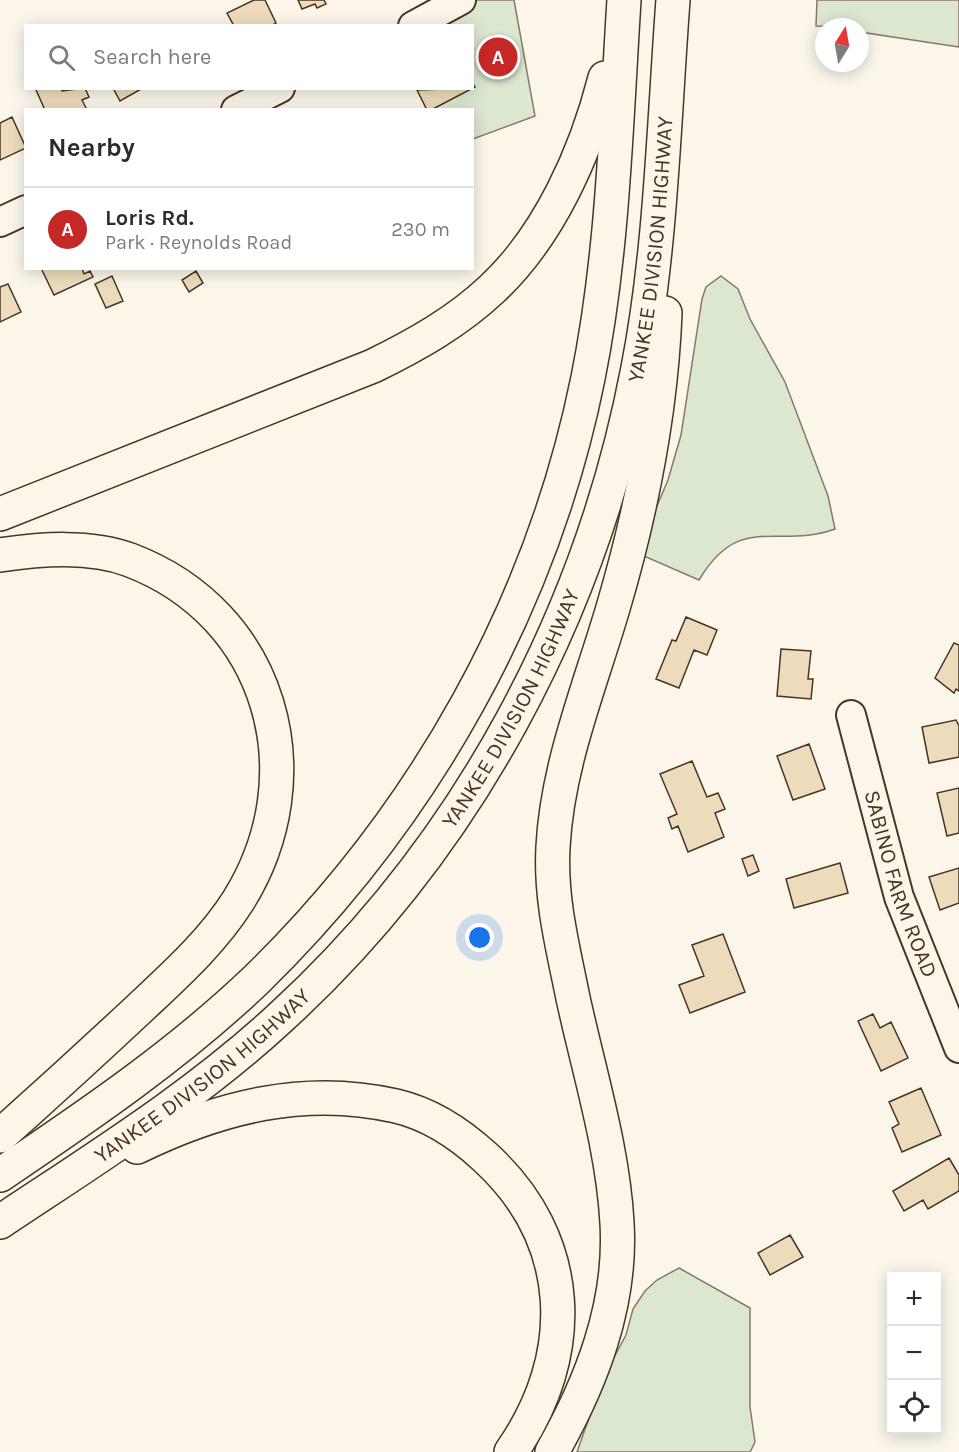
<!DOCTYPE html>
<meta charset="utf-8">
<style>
body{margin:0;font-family:Karla,sans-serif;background:#f2f2f3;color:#2b2b33}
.controls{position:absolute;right:18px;bottom:18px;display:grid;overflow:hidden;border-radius:0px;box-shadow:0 3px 15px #0003}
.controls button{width:54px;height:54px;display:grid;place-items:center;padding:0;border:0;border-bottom:2px solid #e1e1e2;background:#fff;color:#2b2b33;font:30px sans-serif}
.compass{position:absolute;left:815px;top:18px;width:54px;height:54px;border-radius:50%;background:#fff;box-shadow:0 3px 15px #0003;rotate:11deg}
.you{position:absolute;left:480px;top:938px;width:21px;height:21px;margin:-15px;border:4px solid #fff;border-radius:50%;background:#1a73e8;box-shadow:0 0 0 9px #1a73e833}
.badge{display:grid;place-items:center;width:39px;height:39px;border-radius:50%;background:#c62828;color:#fff;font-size:20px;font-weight:700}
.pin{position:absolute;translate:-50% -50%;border:3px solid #fff;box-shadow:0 2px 6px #0006}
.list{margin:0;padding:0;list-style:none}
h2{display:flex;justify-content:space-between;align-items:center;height:78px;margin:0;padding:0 24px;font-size:26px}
h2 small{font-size:20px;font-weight:400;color:#7c7c81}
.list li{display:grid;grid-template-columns:39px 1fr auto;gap:18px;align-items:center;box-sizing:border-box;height:84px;padding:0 24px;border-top:2px solid #e1e1e2}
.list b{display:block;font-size:22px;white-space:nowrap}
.list p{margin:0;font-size:20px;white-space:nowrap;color:#7c7c81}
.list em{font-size:20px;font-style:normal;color:#7c7c81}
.icon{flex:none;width:33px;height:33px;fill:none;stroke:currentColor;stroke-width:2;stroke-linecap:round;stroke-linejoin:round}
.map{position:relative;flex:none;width:959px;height:1452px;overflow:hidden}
.search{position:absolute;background:#fff;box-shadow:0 3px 15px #0003;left:24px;top:24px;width:450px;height:66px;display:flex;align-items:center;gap:15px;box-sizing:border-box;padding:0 21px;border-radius:0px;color:#7c7c81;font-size:22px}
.panel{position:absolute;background:#fff;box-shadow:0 3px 15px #0003;left:24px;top:108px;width:450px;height:162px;border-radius:0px}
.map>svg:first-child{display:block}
.green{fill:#dce7d0;stroke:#887966;stroke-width:1.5}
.building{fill:#ecdcbc;stroke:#4a3520;stroke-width:1.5}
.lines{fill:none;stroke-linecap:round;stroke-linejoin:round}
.minor-casing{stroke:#4a3520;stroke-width:32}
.highway-casing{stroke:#4a3520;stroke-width:36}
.minor{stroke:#fbf6e9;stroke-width:28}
.highway{stroke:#fbf6e9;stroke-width:33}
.labels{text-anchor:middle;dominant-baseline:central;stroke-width:4.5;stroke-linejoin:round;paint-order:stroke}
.street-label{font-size:22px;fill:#4a3520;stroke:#fbf6e9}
</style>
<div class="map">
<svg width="959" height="1452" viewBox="0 0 959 1452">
<rect width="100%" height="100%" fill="#fbf6e9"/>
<path class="green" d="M468,0H514L535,116L473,139L472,110L434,109V89L472,88V26L434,25Z
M817,0H959V47L860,32V27L816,26Z
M721,276L738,289L750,319L785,382L828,496L835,529C777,550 740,511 699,580L646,557L640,546L668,480L681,435L702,299L706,287Z
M679,1268L750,1308V1407L755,1442L750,1452H577L604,1376L626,1335L633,1309L645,1291L657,1280Z"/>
<path class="building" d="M254,0H265L276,23L271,26H234L227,13Z
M298,0H324L326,4L317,8L315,4L302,9Z
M472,83L475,87L431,110H427L417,90L472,88Z
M39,88H61L62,91L85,88L89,97L82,100L87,110H45L36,90Z
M113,88H143L120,101Z
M12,117L26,148L0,160V123Z
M41,268H82L84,274L90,271L93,277L54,295Z
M196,271L203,283L189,292L182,280Z
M112,276L123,301L106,308L95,284Z
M8,284L21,312L0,322V287Z
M686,617L717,630L707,655L694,650L679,688L656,679L672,640L676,641Z
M954,643L959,645V691L956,689L954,693L935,678Z
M781,649L811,651L808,679H813L811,699L777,696Z
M956,720L959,726V757L929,763L922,727Z
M809,744L825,789L793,800L777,756Z
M692,761L707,797L718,793L725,809L715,813L724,837L688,852L678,826L672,829L668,818L677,814L660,774Z
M959,788V833L947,836L937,793Z
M753,855L759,871L748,876L742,859Z
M840,863L848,893L794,908L786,879Z
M959,868V903L940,910L929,877Z
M723,934L745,992L690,1013L679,985L704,976L692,945Z
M873,1014L880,1028L891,1022L908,1058L881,1071L858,1021Z
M921,1088L941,1135L902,1152L892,1128L899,1124L889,1102Z
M949,1158L959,1175V1191L928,1209L923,1200L904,1211L893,1191Z
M790,1235L803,1257L770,1275L758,1253Z"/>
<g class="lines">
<g class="minor-casing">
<g id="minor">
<path d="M413,26L461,0"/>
<path d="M236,110L280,88"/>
<path d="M0,222L26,210"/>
<path id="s1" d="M851,715L899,897L959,1048"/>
</g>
</g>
<g class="highway-casing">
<g id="highway">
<path d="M0,514L373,366C416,345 457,322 492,289C549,236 586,153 605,78"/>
<path d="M0,555C41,549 90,545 130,560C272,614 317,775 238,901C212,942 175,975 140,1008C94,1051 47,1094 0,1136"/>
<path d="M137,1147C219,1107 305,1085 396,1106C430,1114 460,1134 485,1157C575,1239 579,1355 511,1452"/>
<path d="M0,1175C89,1115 180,1053 257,979C424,816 542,606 588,378C613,254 616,126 624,0"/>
<path id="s2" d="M0,1222C96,1158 196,1096 281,1017C467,847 591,615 638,368C661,251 664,120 673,0"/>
<path d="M552,1452C591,1383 622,1305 617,1223C613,1148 589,1072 573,998C563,948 550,899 553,847C557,766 590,686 613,608C641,513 661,413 665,313"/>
</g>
</g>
<use href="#minor" class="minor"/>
<use href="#highway" class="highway"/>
</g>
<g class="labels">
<g class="street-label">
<text stroke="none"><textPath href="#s2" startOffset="1221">YANKEE DIVISION HIGHWAY</textPath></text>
<text stroke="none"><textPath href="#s2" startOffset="736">YANKEE DIVISION HIGHWAY</textPath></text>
<text stroke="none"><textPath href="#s1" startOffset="176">SABINO FARM ROAD</textPath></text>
<text stroke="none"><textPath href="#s2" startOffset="250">YANKEE DIVISION HIGHWAY</textPath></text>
</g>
</g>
</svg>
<div class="controls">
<button>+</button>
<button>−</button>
<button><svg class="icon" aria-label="locate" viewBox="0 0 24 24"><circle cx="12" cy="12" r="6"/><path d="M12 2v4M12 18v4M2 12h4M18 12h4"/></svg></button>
</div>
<svg class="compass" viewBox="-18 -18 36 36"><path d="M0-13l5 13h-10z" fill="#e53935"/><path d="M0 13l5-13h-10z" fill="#7c7c81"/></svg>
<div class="you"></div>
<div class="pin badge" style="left:498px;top:57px">A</div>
<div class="search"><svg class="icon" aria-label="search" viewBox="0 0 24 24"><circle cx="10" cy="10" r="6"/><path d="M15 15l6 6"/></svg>Search here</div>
<section class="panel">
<h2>Nearby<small></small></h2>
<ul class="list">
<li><span class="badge">A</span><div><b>Loris Rd.</b><p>Park · Reynolds Road</p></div><em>230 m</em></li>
</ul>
</section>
</div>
